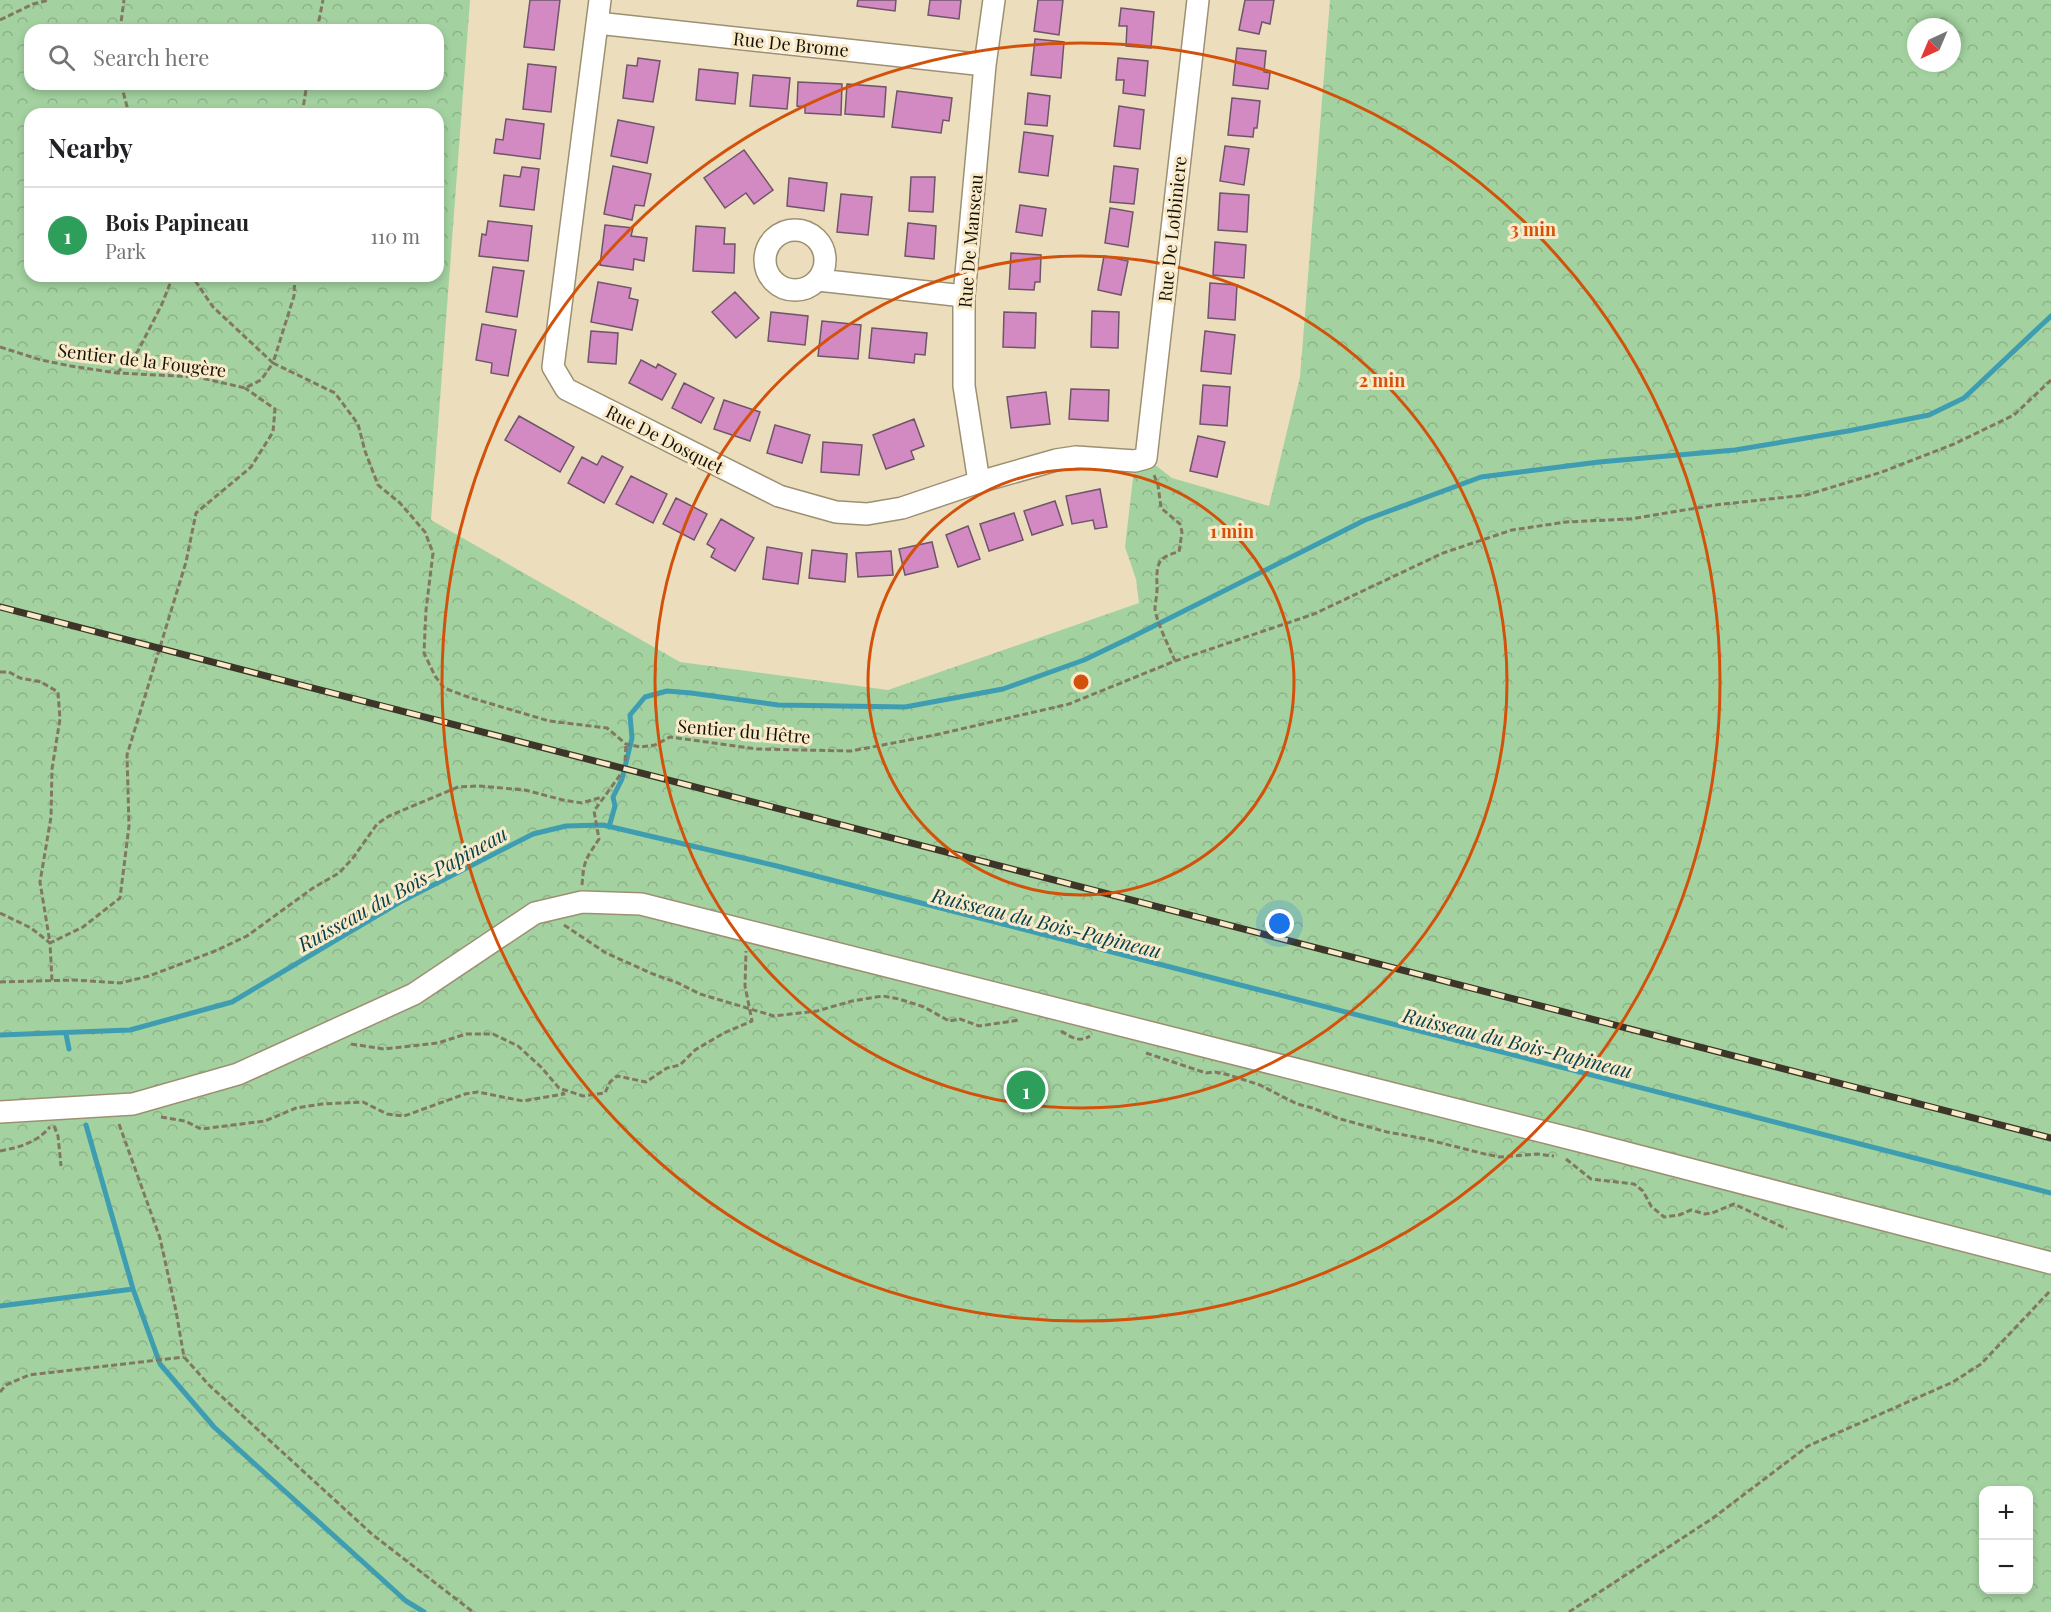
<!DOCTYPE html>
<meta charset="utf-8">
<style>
body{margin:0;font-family:"Playfair Display",serif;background:#f2f2f2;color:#202124}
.controls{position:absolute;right:18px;bottom:18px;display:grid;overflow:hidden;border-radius:12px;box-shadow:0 3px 9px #0003}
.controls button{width:54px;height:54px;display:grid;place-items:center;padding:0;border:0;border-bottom:2px solid #e0e0e0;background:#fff;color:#202124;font:30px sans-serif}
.compass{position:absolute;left:1907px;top:18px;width:54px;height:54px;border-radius:50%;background:#fff;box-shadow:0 3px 9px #0003;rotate:224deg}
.you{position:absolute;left:1280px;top:924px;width:21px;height:21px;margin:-15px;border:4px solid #fff;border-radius:50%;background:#1a73e8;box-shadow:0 0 0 9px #1a73e833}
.badge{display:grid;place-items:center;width:39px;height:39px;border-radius:50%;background:#7c2999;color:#fff;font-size:20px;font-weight:700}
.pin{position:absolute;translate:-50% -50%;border:3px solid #fff;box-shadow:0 2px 6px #0006}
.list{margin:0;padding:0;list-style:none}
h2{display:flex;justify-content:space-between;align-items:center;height:78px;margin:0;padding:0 24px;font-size:26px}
h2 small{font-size:20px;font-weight:400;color:#757577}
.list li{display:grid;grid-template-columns:39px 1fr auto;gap:18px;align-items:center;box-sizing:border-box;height:96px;padding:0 24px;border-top:2px solid #e0e0e0}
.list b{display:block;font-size:22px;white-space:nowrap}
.list p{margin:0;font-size:20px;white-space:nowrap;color:#757577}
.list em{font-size:20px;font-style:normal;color:#757577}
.icon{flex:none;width:33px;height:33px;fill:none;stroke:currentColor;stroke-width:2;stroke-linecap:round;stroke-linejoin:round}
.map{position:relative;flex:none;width:2051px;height:1612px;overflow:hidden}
.search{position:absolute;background:#fff;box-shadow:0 3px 9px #0003;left:24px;top:24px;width:420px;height:66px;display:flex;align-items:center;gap:15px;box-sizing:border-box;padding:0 21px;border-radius:18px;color:#757577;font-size:22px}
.panel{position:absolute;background:#fff;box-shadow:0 3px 9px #0003;left:24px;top:108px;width:420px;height:174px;border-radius:18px}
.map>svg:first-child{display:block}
.park{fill:url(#park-crowns);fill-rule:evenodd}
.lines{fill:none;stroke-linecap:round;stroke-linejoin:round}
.stream{stroke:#3e9db1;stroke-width:5}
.building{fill:#d38ac3;stroke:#6f5569;stroke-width:1.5}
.minor-casing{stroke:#9d9072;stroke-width:24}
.path{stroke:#827862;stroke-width:3;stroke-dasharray:6 3;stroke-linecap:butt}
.minor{stroke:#fff;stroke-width:21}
.rail-casing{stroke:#3d3628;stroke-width:7}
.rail{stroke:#f9eaca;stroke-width:4.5;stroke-dasharray:14;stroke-linecap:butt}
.ring{fill:none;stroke:#d3520b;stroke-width:3}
.labels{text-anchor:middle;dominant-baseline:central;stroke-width:6;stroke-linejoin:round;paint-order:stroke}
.street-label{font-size:18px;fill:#161106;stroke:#f9eaca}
.water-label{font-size:20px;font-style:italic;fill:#04414c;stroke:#f9eaca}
.centre{fill:#d3520b;stroke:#f9eaca;stroke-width:3}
.ring-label{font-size:18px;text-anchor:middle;font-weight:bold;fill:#d3520b;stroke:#f9eaca;stroke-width:6;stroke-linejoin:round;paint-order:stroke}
</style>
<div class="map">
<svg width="2051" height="1612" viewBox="0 0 2051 1612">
<defs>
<pattern id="park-crowns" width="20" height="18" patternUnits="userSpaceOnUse" patternTransform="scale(1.5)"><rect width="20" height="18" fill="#a3d2a0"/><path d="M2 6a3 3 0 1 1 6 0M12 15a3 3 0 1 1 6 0" fill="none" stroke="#8cb388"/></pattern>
</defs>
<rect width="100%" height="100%" fill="#ecddbd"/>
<path class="park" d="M0,0H470L431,520L680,662L888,690L1139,603L1136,579L1125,547L1135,461L1146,458L1172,478L1269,506L1300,377L1330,0H2051V1612H0ZM1916,27H1952V63H1916ZM30,30H438V84H30ZM30,114H438V276H30ZM1984,1490H2028V1590H1984Z"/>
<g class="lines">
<path class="stream" d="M609,827L615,806L613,797L622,779L632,738L630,715L645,697L667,691L691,693L778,705L905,707L1003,689L1084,660L1132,637L1365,520L1481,477L1599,462L1735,450L1848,431L1929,415L1964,398L2051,316
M66,1034L69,1049
M0,1035L130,1030L232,1002L400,902L533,834L566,826L603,825L777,866L2051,1193
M86,1125L133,1289L160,1364L214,1427L406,1601L424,1612
M0,1306L133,1289"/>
</g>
<path class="building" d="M530,0H560L554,50L524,47Z
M858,0H896L895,11L857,6Z
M930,0H961L959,19L928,15Z
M1038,0H1063L1059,35L1034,31Z
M1245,0H1274L1270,24L1262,22L1259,34L1239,30Z
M1121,8L1154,12L1151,48L1126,46L1127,26H1119Z
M1035,39L1064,42L1061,78L1031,75Z
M1237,48L1266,51L1264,72L1270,73L1268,89L1233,85Z
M638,58L660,61L653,102L623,98L627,65L637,66Z
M1118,58L1148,61L1145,96L1123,93L1124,80H1116Z
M528,64L556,67L551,112L523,109Z
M699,69L738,73L735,104L696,100Z
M753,75L790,78L787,109L750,106Z
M798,82L842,84L841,115L805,113V107L797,106Z
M847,84L886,87L884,117L845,114Z
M897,91L952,98L949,121L943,120L941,133L892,127Z
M1028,93L1050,96L1047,126L1025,124Z
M1232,98L1260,101L1257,128H1254L1253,137L1228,135Z
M1119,106L1144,110L1140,149L1114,146Z
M506,119L544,124L540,159L494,153L496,139L503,140Z
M618,120L654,127L647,163L611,156Z
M1024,132L1053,136L1048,176L1019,172Z
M1225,146L1249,149L1244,185L1220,181Z
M744,150L773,190L754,204L746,193L725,208L704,178Z
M613,166L651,174L644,206L635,205L632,220L604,214Z
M1114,166L1138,169L1134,204L1110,202Z
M522,167L539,169L534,210L500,206L504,175L520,177Z
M911,177H935L933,212L909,211Z
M789,178L827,183L824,211L787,206Z
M1220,193L1249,195L1247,232L1218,230Z
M841,194L872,197L868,235L837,232Z
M1020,205L1046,209L1042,236L1016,232Z
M1110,208L1133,212L1128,247L1105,243Z
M488,221L532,226L528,261L479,256L482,234L486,235Z
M908,223L936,226L934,259L905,256Z
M605,225L633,228L631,236L647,238L644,261L634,259L633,270L600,265Z
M696,226L725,228L724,244H735L734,273L693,271Z
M1215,242L1246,245L1244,278L1213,275Z
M1011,253L1041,255L1040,282H1035L1034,290L1009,289Z
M1104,256L1128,261L1121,295L1098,290Z
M493,267L524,271L517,317L486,312Z
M598,282L631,288L629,298L638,300L632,330L591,322Z
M1210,283L1237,285L1235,320L1208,318Z
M735,292L759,318L736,338L712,312Z
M1092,311L1119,312L1118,348L1091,347Z
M771,312L808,316L805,345L768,341Z
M1004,312L1036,313L1035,348L1003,347Z
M822,321L861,325L858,359L818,356Z
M482,324L516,330L508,376L491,373L492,363L476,360Z
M872,328L927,333L925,355L915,354L914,363L869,358Z
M591,331L618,333L616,364L588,362Z
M1205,331L1235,335L1231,374L1201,371Z
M641,360L656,368L658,364L676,374L662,400L629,383Z
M684,383L714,398L701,423L672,408Z
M1203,385L1230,387L1227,426L1200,424Z
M1071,389L1109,390L1108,421L1069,419Z
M1046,392L1050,424L1011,428L1007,397Z
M724,400L760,412L750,441L714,429Z
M519,416L574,447L560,472L505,440Z
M914,419L924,446L911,451L914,459L886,469L873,435Z
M775,425L810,435L802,463L767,453Z
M1198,436L1225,442L1217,477L1190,471Z
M823,442L862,445L859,475L821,472Z
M602,456L623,467L604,503L568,483L582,457L597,465Z
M631,476L667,494L653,523L616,504Z
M1100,489L1107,527L1095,529L1093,520L1072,524L1066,496Z
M676,498L707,514L694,540L663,524Z
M1055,501L1063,525L1032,535L1024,511Z
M1014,513L1023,540L989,551L980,524Z
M721,519L754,538L735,571L711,557L715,549L707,544Z
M968,526L980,559L958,567L946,535Z
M932,542L938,567L905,575L899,549Z
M767,547L802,553L798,584L763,579Z
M812,550L847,554L845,582L809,578Z
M891,551L893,575L858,577L856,553Z"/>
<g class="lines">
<g class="minor-casing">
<path id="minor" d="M600,0L553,367L566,389L779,496L836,512L867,514L902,508L979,482L1056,460L1076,457L1135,461L1146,458L1198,0
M597,23L985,65
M765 260a30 30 0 1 1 60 0a30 30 0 1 1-60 0Z
M818,280L964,296
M979,482L964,386V296L985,65L994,0
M0,1112L133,1104L238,1074L414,994L535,913L582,902L641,904L1588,1143L2051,1263"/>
</g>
<path class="path" d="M0,20L33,4L49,0
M120,30L124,0
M317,30L323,0
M121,84L129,114
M302,114L307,84
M295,276L294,296L273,363L335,393L358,424L365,451L378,485L400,503L425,532L433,553L426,610L424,653L435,676L444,688L468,697L549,721L607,728L626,744L640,747L655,745L670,737L757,749L851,751L935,735L1069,704L1175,661C1170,649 1156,621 1155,609C1155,603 1157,596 1157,590C1157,568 1154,557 1179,552L1182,532L1180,524L1161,508L1158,485L1154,475
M0,347L41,360L71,366L117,373L197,377L245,388L261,380L273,363L213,307L192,276
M117,373L138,351L162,304L173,276
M1175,661L1314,614L1443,553L1512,530L1566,522L1630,519L1715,505L1806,495L1882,472L1954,444L2014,415L2051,380
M0,672H9L20,678L41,682L58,692L60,719L52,769L51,817L40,882L50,943L83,927L120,898L129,826L127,755L186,562L196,513L251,467L273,432L275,409L245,388
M625,761L626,744
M582,885C584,859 586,859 599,839L594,811L620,775
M0,913L31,928L50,943L52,981
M564,925L606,953L653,974L678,983L700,994L774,1016L817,1011L852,1001L883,996L899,999L924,1007L949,1021L960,1019L979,1026L1020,1020
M0,982L74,980L120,983L149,976L215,951L247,936L313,888L339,873L353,858L377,824L389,816L458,787L478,786L525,790L563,800L582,803L602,797
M1061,1031C1071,1037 1079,1043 1090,1036
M351,1044L384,1049L438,1043L466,1034H493L518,1046L541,1067L559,1088L583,1096L605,1093L610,1082L617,1076L646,1082L667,1068L680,1065L695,1050L724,1033L752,1021L745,986L746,951
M1146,1053L1206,1073L1215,1072L1229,1075L1260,1085L1297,1104L1313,1108L1337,1118L1387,1132L1421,1138L1485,1154L1500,1157L1537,1154L1554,1156
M161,1117L185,1121L201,1129L265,1121L296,1108L322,1104L363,1102L387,1114L404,1116L465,1094L478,1092L523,1101L564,1094L561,1090
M119,1124L160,1238L176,1311L184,1357L209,1385L373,1535L473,1612
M54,1126L58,1136L61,1166
M0,1151C20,1147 36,1143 50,1127
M1566,1159L1591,1179L1634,1184L1643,1191L1651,1206L1664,1217L1679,1215L1691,1210L1705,1214L1712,1213L1734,1204L1787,1229
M0,1392L6,1385L29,1375L184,1357
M1569,1612L1713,1518L1808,1446L1953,1382L1981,1364L2051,1290"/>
<use href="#minor" class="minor"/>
<g class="rail-casing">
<path id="rail" d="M0,607L2051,1138"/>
</g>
<use href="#rail" class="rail"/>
</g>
<g class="ring">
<circle cx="1081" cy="682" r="213"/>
<circle cx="1081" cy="682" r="426"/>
<circle cx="1081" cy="682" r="639"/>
</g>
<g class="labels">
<g class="street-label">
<text transform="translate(791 44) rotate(6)">Rue De Brome</text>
<text transform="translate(1172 229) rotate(-84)">Rue De Lotbiniere</text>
<text transform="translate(970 241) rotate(-85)">Rue De Manseau</text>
<text transform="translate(142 360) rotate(7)">Sentier de la Fougère</text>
<text transform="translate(665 439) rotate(27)">Rue De Dosquet</text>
<text transform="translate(744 731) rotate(5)">Sentier du Hêtre</text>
</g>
<g class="water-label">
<text transform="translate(402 888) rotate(-29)">Ruisseau du Bois-Papineau</text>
<text transform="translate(1047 922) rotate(14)">Ruisseau du Bois-Papineau</text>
<text transform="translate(1518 1042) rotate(14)">Ruisseau du Bois-Papineau</text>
</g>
</g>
<circle cx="1081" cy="682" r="9" class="centre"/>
<g class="ring-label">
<text x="1533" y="236">3 min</text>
<text x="1382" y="387">2 min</text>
<text x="1232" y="538">1 min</text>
</g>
</svg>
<div class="controls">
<button>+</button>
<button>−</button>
</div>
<svg class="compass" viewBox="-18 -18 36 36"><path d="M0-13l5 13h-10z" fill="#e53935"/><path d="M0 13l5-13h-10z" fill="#757577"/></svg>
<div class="you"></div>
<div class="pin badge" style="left:1026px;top:1090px;background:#2e9e5b">1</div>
<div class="search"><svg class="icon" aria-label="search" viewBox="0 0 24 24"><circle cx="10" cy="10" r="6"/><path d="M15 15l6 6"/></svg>Search here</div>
<section class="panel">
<h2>Nearby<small></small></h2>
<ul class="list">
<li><span class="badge" style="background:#2e9e5b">1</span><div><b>Bois Papineau</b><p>Park</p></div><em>110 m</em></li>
</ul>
</section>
</div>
